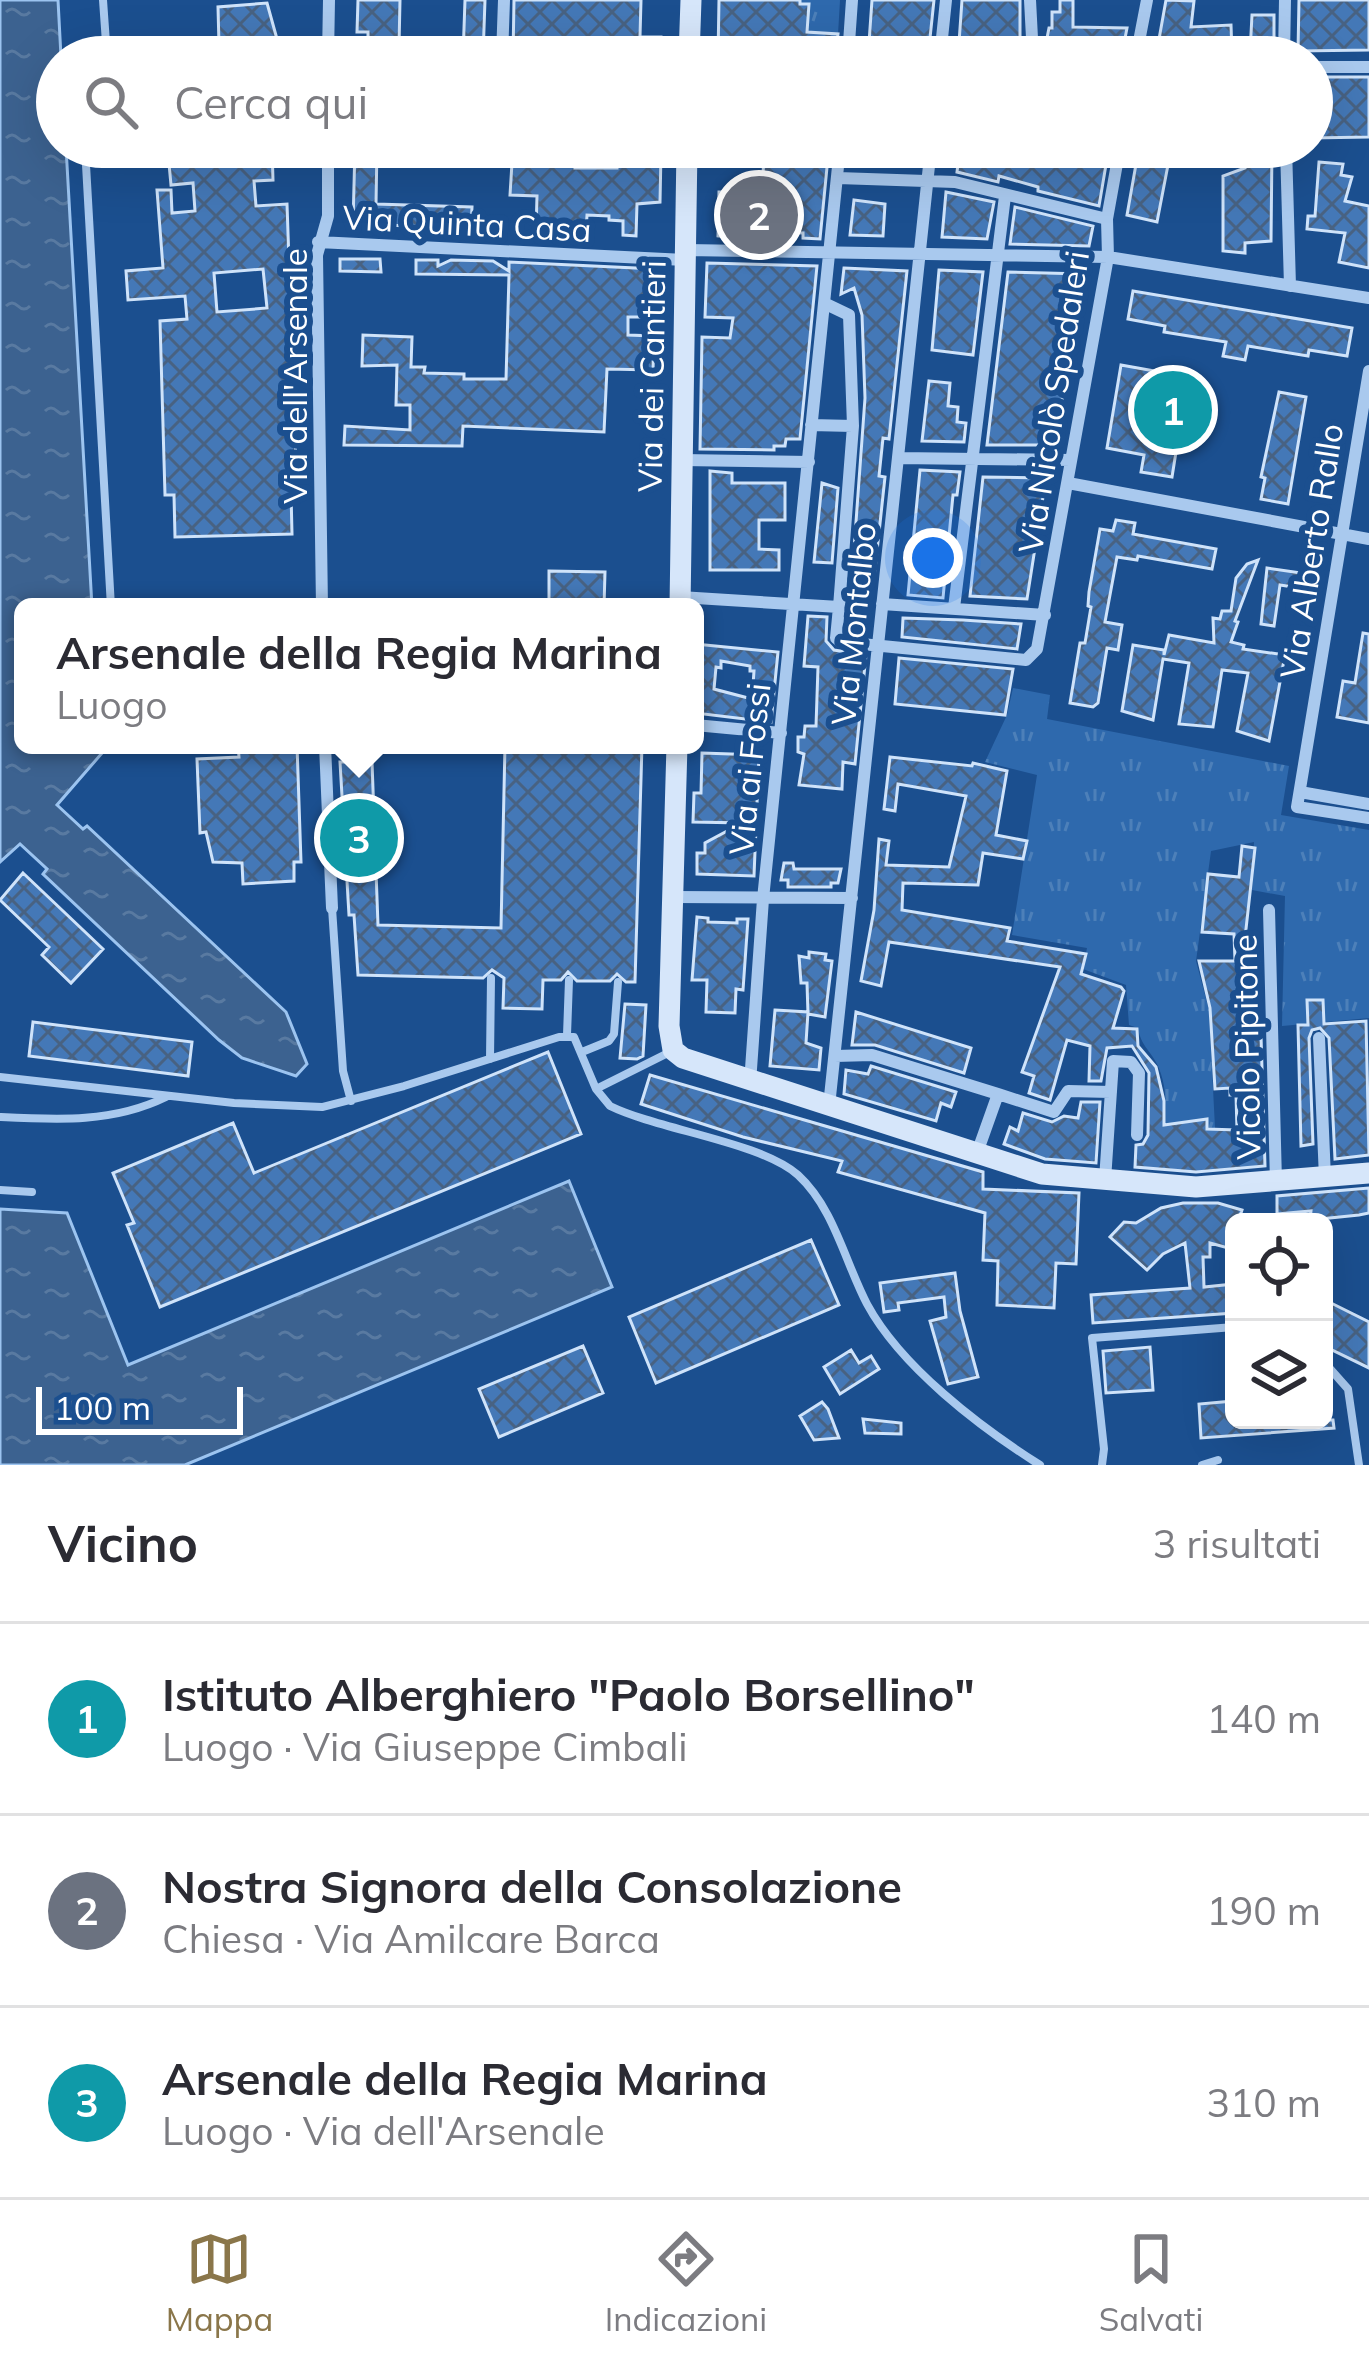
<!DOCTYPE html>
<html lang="it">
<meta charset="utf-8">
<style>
body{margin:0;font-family:Mulish,sans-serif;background:#f7f7f7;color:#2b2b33}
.controls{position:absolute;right:36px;bottom:36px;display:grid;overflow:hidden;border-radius:18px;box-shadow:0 12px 48px #0002}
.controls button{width:108px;height:108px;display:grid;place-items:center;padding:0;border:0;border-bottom:3px solid #e1e1e2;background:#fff;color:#2b2b33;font:60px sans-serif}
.scale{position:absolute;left:36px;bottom:30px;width:207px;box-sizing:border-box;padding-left:12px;border:6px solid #fff;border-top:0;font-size:33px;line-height:42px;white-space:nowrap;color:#fff;-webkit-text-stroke:9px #1b4f8f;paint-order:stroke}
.you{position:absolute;left:933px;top:558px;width:42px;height:42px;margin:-30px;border:9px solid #fff;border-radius:50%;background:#1a73e8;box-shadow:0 0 0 18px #1a73e833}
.badge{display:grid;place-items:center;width:78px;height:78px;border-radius:50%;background:#8a764a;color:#fff;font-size:39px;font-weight:700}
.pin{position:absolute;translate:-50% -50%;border:6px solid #fff;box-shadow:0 3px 12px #0006}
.popup{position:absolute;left:14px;top:598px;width:690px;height:156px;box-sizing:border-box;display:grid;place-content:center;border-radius:18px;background:#fff;filter:drop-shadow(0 3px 9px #0005);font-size:39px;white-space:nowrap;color:#7c7c81}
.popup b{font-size:45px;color:#2b2b33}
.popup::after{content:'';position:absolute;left:50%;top:100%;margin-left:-24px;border:24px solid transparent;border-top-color:#fff}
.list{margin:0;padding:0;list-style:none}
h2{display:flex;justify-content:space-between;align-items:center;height:156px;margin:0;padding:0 48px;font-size:51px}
h2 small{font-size:39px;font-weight:400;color:#7c7c81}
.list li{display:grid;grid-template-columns:78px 1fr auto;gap:36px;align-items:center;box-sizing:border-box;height:192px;padding:0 48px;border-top:3px solid #e1e1e2}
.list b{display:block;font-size:45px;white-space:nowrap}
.list p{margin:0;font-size:39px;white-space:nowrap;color:#7c7c81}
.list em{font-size:39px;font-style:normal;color:#7c7c81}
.icon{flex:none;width:66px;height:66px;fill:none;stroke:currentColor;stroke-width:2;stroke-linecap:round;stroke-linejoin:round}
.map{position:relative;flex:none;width:1369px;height:1465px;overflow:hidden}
.search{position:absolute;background:#fff;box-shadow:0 12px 48px #0002;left:36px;right:36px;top:36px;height:132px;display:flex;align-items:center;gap:30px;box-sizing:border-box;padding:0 42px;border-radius:66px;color:#7c7c81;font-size:45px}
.sheet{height:732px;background:#fff}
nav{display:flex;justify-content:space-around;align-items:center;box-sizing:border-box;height:168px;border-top:3px solid #e1e1e2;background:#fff;font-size:33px;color:#7c7c81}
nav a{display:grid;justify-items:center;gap:6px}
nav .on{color:#8a764a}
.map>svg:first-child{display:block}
.grass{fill:url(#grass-tufts)}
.water{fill:url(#water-ripples);stroke:#9cc4f0;stroke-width:3}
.building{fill:url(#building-cross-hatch);stroke:#cfe3fa;stroke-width:3;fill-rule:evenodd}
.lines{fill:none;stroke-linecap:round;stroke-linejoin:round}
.lane{stroke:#a9c9ee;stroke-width:8}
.street{stroke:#a9c9ee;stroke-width:12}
.secondary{stroke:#d6e6fa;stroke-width:21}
.labels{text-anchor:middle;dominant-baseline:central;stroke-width:12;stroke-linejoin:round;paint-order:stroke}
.street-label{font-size:33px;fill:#fff;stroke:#1b4f8f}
</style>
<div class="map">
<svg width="1369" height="1465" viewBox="0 0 1369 1465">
<defs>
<pattern id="grass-tufts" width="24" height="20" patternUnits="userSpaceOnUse" patternTransform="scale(3)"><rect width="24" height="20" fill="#2e69ad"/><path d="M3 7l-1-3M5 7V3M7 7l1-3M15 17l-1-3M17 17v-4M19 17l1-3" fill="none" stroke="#4d80b9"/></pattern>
<pattern id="water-ripples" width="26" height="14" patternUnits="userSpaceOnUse" patternTransform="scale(3)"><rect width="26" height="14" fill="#3c6290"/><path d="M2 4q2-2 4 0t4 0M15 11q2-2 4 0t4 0" fill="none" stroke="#597aa1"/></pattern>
<pattern id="building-cross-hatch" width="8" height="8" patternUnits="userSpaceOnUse" patternTransform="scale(3)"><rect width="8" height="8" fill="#4478b7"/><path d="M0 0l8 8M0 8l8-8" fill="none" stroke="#486282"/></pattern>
</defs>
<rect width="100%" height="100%" fill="#1b4f8f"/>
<path class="grass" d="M800,0H840L838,34L807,32L809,5L800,4Z
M1013,688L1050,695L1047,719L1289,766L1281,815L1369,830V1018L1282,1026L1285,896L1252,890L1254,842L1211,851L1196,961L1209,1010L1215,1128L1165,1127C1166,1106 1167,1084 1157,1064C1150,1050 1141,1046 1138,1028L1129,1025L1126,985L1083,969L1087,948L1012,935L1037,775L985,762L1007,715Z"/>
<path class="water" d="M0,0H58L61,57H57V147H66L92,607H23V745H109L57,805L83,829L87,826L286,1012L307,1064L296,1076L242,1058L219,1040L43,874L47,869L20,844L0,862Z
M569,1181L612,1287L185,1465H0V1209L67,1213L128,1365Z"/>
<path class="building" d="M358,0H400L399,47L368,46V32H357Z
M465,0H485L483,57H463Z
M514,0H641L640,37H661V57H513Z
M719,0H800V4H809L807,32L838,34L836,49L809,48L808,57H718Z
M872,0H934L928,57H868Z
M962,0H1020V57H958Z
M1060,0H1073V27L1127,28L1122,54L1044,53L1049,28H1052V12H1060Z
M1166,0L1194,1L1191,27L1231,25L1232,54L1156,56Z
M1299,0H1369V50L1298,51Z
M267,3L282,57H176V48L219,45L218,7Z
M1252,15H1274V53H1250Z
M1312,77H1369V137L1312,138Z
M182,147H272L273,180L254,181L256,206L287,204L297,492H291L292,534L175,537L174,495H165L160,321L187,319L185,296L128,300L126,271L163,268L157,190H171L172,213L195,211L193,183L171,185L168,153L182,152ZM263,269L267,308L217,312L214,273Z
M355,147H377L376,204L472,207L471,228L353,224Z
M513,147H567V152H576L575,168H617V152L661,153L660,202L637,204L636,236L623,235V221L609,220V216L587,215L586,233L536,231L537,196L510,195Z
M764,147H829L820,239L803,238V233L775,232V237L728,232V237L718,236L719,192H740L741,176L763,177Z
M859,147H920L918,165L859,151Z
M953,147H1109L1099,206L1038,191V187L999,176L998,182L957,172L958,164L952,163Z
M1245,147H1272L1271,241L1245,243V253L1223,251V176L1245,168Z
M1138,153L1157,156L1156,163L1168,165L1157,222L1127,215Z
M1319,162L1343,164L1341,175L1352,177L1345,201L1369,206V268L1339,262L1345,233L1307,229L1308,216H1315Z
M946,192L994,202L987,239L942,237Z
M854,200L885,204L883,236L850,235Z
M1015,207L1093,226L1089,246L1010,244Z
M340,259H380L381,272L340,271Z
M416,260H438V266L451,260L493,261L509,271V262L656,269L655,317H628V335L654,336L653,370L607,369L604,432L463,426L462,446L344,445L345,426L410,430V405H396L397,365L362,366L363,335L412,337L411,367H425L424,373L464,374V379H506L509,275L416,274Z
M707,263L817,266L800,439H786L785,446H774V450L700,449L702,337L730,338L733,318L705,317Z
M844,268L907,271L889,439L883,438L879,476L885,477L874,579L852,577L865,398L862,315L854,288L841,294Z
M939,270L983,272L973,355L932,350Z
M1008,272L1084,274L1054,445H987Z
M1133,291L1352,328L1347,356L1309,350L1308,356L1248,346L1245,360L1223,356L1226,342L1164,332L1165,326L1128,319Z
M1121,365L1188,377L1172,477L1141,472L1144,455L1107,448Z
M929,381L950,383L948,406L958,407L957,422L966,423L964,442L922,441Z
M1279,392L1306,397L1288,504L1261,499L1265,478L1261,477Z
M920,470L960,472L957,495H953L943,598L908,595Z
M710,471L732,473V483H785V520H759V549L779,550V570H710Z
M983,477L1046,478L1027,599L970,596Z
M822,483L838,488L832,563L814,562Z
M1116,520L1135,523L1133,534L1216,549L1212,569L1138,556L1137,560L1117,557L1105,622L1122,625L1118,650L1107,648L1098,703L1093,707L1070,703L1080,643H1085L1091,607L1088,606L1089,592L1100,529L1113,531Z
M1258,560L1235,621L1238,622L1231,642L1244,645L1243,649L1285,655L1269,741L1237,731L1248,673L1222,670L1213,727L1179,724L1189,663L1163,659L1153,720L1122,711L1133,645L1164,650V655L1169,635L1214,643L1213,618L1220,619L1222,611H1231L1236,578L1247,564Z
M1267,568L1308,574L1306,589L1280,585L1274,626L1261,624Z
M549,571L605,572L604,607H549Z
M808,616L827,617L826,641L834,650L866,655L855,764L843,762L842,789L799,785L804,754L798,752V737H804L805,726H816L818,667L804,666Z
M903,618L963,620L1021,624L1017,649L902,637Z
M1363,633L1369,634V723L1337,717L1343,681L1355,683Z
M695,644L778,652L771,722L695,713ZM721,661L750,666V671H754L752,699L714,689L716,667L721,668Z
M899,658L1013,669L1005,715L895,704Z
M238,745H297L301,862H294V881L243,884L242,863L213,862L206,832L200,833L197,759L239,757Z
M505,745H642L635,982H626L617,974L610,981H577L568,972L561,980H543L542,1009L503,1008L504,978L492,970L483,978L358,975L354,915H349L340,762H372L378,925L501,928Z
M702,753L759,755L754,876L697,874V853H705V843L742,823L693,822L694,793H701Z
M890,757L972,766L973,763L1007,771L996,835L1027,841L1023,859L983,853L978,885L903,883L902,910L1010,928L1007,941L1086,954L1081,974L1121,987L1124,991L1113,1028L1137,1029L1138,1046L1156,1067L1164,1101V1125L1207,1119V1129L1237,1130L1236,1095H1230V1088L1215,1089L1210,1008L1199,961H1235L1234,934L1202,932L1208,874L1239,877L1242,846L1255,848L1245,938H1258L1265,1166L1196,1172L1135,1167L1136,1145L1143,1144L1148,1135L1149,1073L1132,1046L1107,1048L1101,1081H1089L1090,1046L1067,1040L1050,1100L1029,1093L1034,1076L1022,1072L1060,967L889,942L881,986L861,981L874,910L879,839L889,841L886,865L949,867L966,796L898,784L895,811L884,809Z
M784,863H793L794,869H841L838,883H831V887H788V880H781Z
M23,873L103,949L71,983L42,955L49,947L0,900Z
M697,917L708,918V922L737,923V919H748L743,990L736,989L735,1013L706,1012L707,980H692Z
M809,952L826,954L825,960L832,961L825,1017L808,1014L807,983H801L799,956L809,958Z
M1307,1000H1323L1324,1024L1366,1021L1369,1155L1335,1159L1329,1038L1320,1028L1312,1030L1309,1038L1313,1144L1301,1146L1298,1025H1308Z
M625,1004L646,1005L643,1056L637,1059L620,1058Z
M775,1010L808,1012L806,1043L821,1048L819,1070L770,1066Z
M856,1012L971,1048L964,1073L875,1045H852Z
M33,1022L192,1042L188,1076L29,1056Z
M548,1052L581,1134L160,1307L127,1225L134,1223L113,1173L233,1123L254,1173Z
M871,1066L956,1092L951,1107L941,1103L936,1121L844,1094L846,1070L868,1074Z
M650,1075L983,1172V1189L1079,1193L1076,1264L1056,1263L1054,1308L997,1305L998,1261L983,1260L985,1213L838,1172L842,1161L743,1137L641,1104Z
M1081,1102H1100L1096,1163L1045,1159L1004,1144L1010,1127L1018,1131L1023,1113L1052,1122L1064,1116L1078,1118Z
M1369,1188V1213L1359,1215L1310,1220L1311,1211L1277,1214V1196Z
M1183,1203H1218L1242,1210L1238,1222H1234L1228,1248L1210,1243V1257H1203L1204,1287L1234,1284V1313L1093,1323L1091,1295L1190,1288L1185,1243L1163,1254L1147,1270L1110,1237L1124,1222L1136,1223L1161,1208Z
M811,1240L839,1305L656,1383L629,1317Z
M955,1273L960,1311L978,1377L948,1384L930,1321L946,1317L944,1297L898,1303L899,1310L884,1312L880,1283Z
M1329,1302L1369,1322V1368L1324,1346V1313Z
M583,1346L603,1393L499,1437L479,1389Z
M1150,1347L1153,1390L1106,1393L1103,1351Z
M851,1350L859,1363L871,1356L879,1369L840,1394L824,1367Z
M1234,1401V1420H1333L1334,1428L1201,1438L1199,1404Z
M822,1402L828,1409L839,1438L814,1440L800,1416Z
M863,1419L901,1423V1434L865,1433Z"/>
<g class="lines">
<path class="lane" d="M103,0L107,57
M85,147L111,607
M332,908L343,1071L351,1101
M567,1035L569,980
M582,1052L609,1041L614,1034L618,982
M490,1059L491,978
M0,1077L234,1103L322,1107L404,1086L559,1037H574L596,1089L610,1106C659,1130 761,1142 798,1175C834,1208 845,1262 867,1304C901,1367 980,1427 1040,1465
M596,1089L672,1051
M0,1117C58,1120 113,1123 166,1097
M0,1190L32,1192
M1324,1362L1348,1389L1359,1465
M1102,1465L1104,1449L1092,1338L1234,1327
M1202,1465L1218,1460"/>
<path class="street" d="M1030,0L1033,57
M328,57L329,0
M502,57L504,0
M848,57L852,0
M940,57L946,0
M1136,57L1147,0
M1284,57L1285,0
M1312,67H1369
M1286,147L1290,286
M838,178L955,182L1107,219
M318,242L685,260
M686,250L1108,257L1369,298
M1369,371L1297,807L1369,818
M811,425L853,426L849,315L826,304
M898,458L1071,460
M682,460L809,462
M1068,483L1369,539
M680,597L839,607L836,638L841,642L1026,660L1037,649L1108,257L1107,219L1120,147
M882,604L1045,615
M322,607L317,255L328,216V147
M839,607L853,426
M954,608L1005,196
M695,725L781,733
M325,745L332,908
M435,745H453
M1300,792L1369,804
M673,897L852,898
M1269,910L1276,1182
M1319,1038L1325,1178
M835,1056L872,1055L998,1094
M750,1083L763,899L840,147
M829,1106L931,147
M977,1153L998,1094L1054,1112L1068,1091L1111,1092
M1105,1180L1113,1061L1131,1062L1139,1073L1137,1135"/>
<path class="secondary" d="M689,57L691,0
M680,607L687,147
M677,745L669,1026L673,1050L683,1058L1042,1174L1196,1187L1369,1173"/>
</g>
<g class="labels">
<g class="street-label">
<text transform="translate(467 223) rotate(3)">Via Quinta Casa</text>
<text transform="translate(294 376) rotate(-90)">Via dell'Arsenale</text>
<text transform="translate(651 376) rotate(-89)">Via dei Cantieri</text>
<text transform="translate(1053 402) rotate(-81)">Via Nicolò Spedaleri</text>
<text transform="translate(1311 551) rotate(-81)">Via Alberto Rallo</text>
<text transform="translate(853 624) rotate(-84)">Via Montalbo</text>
<text transform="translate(749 769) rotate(-84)">Via ai Fossi</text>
<text transform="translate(1246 1047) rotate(-91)">Vicolo Pipitone</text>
</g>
</g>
</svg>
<div class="controls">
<button><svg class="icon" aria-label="locate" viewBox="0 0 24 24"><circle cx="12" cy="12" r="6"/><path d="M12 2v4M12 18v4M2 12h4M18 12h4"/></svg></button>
<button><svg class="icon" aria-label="layers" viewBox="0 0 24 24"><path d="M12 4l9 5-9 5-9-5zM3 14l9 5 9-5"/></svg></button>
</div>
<div class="scale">100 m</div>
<div class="you"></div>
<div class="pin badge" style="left:1173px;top:410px;background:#0f9aa8">1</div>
<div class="pin badge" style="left:759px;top:215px;background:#6b7280">2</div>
<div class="pin badge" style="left:359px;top:838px;background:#0f9aa8">3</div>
<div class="popup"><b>Arsenale della Regia Marina</b>Luogo</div>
<div class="search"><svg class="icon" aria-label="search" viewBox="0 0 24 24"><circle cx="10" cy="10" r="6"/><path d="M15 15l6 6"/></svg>Cerca qui</div>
</div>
<section class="sheet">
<h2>Vicino<small>3 risultati</small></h2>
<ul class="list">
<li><span class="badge" style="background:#0f9aa8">1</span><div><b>Istituto Alberghiero &quot;Paolo Borsellino&quot;</b><p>Luogo · Via Giuseppe Cimbali</p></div><em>140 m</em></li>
<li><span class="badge" style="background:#6b7280">2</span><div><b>Nostra Signora della Consolazione</b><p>Chiesa · Via Amilcare Barca</p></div><em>190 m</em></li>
<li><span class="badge" style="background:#0f9aa8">3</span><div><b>Arsenale della Regia Marina</b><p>Luogo · Via dell'Arsenale</p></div><em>310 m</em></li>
</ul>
</section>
<nav>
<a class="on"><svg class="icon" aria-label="map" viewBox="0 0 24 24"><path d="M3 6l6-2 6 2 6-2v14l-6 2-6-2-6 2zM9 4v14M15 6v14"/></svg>Mappa</a>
<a><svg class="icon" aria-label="directions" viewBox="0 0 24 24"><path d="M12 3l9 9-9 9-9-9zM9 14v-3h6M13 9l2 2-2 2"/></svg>Indicazioni</a>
<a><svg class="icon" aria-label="saved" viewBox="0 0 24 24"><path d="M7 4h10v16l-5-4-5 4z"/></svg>Salvati</a>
</nav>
